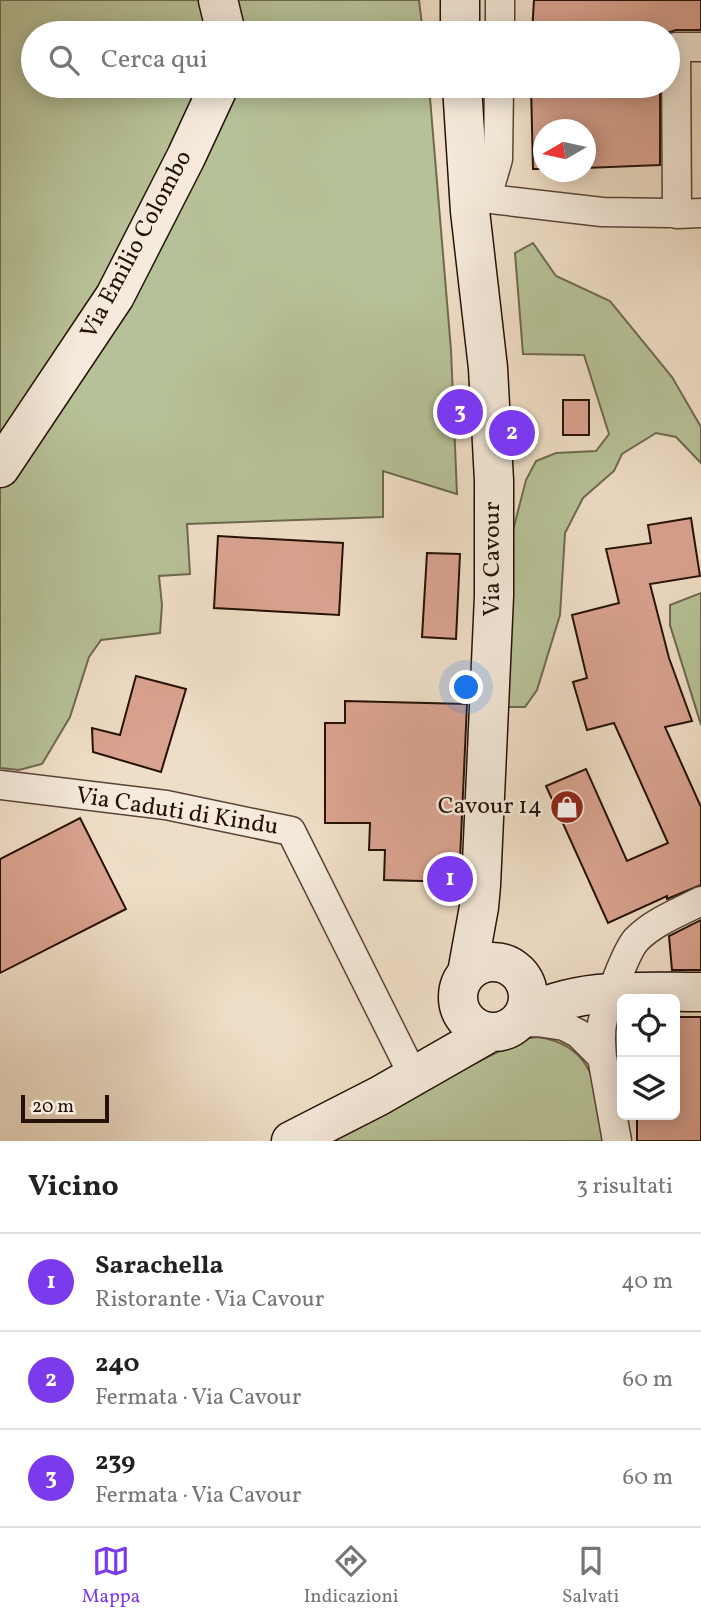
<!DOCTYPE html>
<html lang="it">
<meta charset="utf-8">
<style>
body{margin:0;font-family:Vollkorn,serif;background:#f6f6f6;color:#222}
.controls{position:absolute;right:21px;bottom:21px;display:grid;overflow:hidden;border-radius:10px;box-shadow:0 4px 18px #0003}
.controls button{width:63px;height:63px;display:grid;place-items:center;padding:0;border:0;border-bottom:2px solid #e0e0e0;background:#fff;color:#222;font:35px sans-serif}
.compass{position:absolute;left:533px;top:119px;width:63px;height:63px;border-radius:50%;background:#fff;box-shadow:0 4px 18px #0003;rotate:261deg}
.scale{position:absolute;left:21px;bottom:18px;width:88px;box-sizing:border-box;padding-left:7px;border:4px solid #251107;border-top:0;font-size:19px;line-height:24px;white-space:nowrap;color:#251107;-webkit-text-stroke:5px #f5eadb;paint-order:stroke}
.you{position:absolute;left:467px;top:688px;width:24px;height:24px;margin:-18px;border:5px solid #fff;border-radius:50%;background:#1a73e8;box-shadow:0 0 0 10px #1a73e833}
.badge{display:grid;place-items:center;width:46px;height:46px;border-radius:50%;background:#7c3aed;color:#fff;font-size:23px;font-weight:700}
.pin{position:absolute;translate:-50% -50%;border:4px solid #fff;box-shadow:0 2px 7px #0006}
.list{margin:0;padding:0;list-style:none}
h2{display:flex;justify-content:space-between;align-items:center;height:91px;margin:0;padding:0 28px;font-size:30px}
h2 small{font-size:23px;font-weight:400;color:#767676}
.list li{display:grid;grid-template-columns:46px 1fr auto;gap:21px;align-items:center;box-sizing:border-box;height:98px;padding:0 28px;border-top:2px solid #e0e0e0}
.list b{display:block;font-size:26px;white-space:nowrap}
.list p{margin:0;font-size:23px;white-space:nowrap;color:#767676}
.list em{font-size:23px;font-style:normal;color:#767676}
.icon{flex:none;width:38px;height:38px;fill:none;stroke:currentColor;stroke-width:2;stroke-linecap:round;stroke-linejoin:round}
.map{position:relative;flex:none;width:701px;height:1141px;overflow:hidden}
.search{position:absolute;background:#fff;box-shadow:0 4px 18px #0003;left:21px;right:21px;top:21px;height:77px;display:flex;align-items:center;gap:18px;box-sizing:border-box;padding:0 24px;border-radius:38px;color:#767676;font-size:26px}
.sheet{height:385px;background:#fff}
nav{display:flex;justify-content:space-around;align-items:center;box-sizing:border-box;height:98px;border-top:2px solid #e0e0e0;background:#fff;font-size:19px;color:#767676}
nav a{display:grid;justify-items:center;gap:4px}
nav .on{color:#7c3aed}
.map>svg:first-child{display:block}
.green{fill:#b7c197;stroke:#6e694f;stroke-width:2}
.building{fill:#daa390;stroke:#251107;stroke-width:2}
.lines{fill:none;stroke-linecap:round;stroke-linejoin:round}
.street-casing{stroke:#584437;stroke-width:31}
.secondary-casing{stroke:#251107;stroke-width:41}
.street{stroke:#f5eadb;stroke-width:28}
.secondary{stroke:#f5eadb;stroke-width:38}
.labels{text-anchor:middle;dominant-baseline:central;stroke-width:5;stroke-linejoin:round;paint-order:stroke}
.street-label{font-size:24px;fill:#251107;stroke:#f5eadb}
.poi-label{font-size:24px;fill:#251107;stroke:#f5eadb;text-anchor:end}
</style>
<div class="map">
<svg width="701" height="1141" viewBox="0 0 701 1141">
<rect width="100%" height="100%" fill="#efdec7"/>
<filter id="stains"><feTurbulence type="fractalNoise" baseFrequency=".00286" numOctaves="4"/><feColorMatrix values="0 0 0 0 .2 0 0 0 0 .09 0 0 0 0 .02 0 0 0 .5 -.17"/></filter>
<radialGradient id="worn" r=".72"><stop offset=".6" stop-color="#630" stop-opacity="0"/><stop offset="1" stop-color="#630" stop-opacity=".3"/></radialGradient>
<path class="green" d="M0,0H419L423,33H33V86H429L451,350L457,494L383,471V517L187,524L190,574L159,576L162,605L160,633L101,640L89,657L70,717L42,764L19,770L0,768Z
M533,243L556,276L610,301L672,377L701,427V463L676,437L656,433L622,454L614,471L583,498L565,533L560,615L537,690L525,707H505L510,542L526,480L536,461L556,453L596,451L609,434L584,355L523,354L515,253Z
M701,593V725L670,625V605Z
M538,1037C598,1046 596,1093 607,1141H323L523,1039Z"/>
<path class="building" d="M534,0H701V30H676L667,33H532Z
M531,86H660V165L585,168V130H543V169H533Z
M563,400H589V435H563Z
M691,518L700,576L650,584L669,658L692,721L665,727L701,807V885L667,899V896L608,923L546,786L586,769L627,861L668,843L614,723L587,730L573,682L587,678L572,615L619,603L606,549L651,543L648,525Z
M218,536L343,543L339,615L214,608Z
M427,553L460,554L456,639L422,637Z
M136,676L186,689L161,772L93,752L92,728L120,735Z
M345,701L467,704L459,882L384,880L385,850H369L370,823H325V723H345Z
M80,818L126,909L0,973V859Z
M701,920V970H672L669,936Z
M675,1017H701V1141H637V1115H675Z"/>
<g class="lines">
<g class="street-casing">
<path id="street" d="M500,33V0
M701,47H676L677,214L701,213
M482,198L602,212L669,213
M472,209L489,190L498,159L499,86
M0,785L166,805L291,831L413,1075
M516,1023L537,1022L564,1026L579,1034L602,1057L617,1141
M602,1057C601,1045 600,1035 602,1024C605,1008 626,951 636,940C653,922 680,912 701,901"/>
</g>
<g class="secondary-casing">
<path id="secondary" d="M218,0L226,33
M460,0V33
M462,86L470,211L488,368L494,481V596L481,885L479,907L467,973
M0,468L115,296L186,157L219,86
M458 997a35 35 0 1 1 70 0a35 35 0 1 1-70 0Z
M522,1017C575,986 642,992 701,992
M291,1141L379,1096L491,1032"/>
</g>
<use href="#street" class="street"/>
<use href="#secondary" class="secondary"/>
</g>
<defs>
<g id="shop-disc" transform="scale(1.75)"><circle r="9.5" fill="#8f2418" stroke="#f5eadb"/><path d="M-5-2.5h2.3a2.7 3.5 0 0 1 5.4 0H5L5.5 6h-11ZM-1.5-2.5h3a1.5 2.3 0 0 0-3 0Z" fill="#fff"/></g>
</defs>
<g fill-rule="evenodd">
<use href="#shop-disc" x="567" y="807"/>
</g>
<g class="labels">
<g class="street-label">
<text transform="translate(137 245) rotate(-62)">Via Emilio Colombo</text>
<text transform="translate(493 559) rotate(-90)">Via Cavour</text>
<text transform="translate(177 812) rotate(9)">Via Caduti di Kindu</text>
</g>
<g class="poi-label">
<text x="542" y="807">Cavour 14</text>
</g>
</g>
<rect width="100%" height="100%" filter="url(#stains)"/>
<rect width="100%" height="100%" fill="url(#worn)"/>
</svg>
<div class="controls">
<button><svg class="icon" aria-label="locate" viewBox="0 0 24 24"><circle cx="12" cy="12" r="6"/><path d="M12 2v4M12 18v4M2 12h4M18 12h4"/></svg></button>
<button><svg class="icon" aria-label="layers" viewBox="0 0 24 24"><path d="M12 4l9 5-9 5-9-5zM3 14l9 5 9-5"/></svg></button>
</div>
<svg class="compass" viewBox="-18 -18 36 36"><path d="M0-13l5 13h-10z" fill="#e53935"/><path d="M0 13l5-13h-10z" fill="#767676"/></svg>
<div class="scale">20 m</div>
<div class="you"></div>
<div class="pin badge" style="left:450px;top:879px">1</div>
<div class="pin badge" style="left:512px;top:433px">2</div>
<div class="pin badge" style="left:460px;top:412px">3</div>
<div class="search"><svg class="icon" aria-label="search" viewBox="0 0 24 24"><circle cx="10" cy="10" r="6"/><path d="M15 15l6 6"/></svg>Cerca qui</div>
</div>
<section class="sheet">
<h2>Vicino<small>3 risultati</small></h2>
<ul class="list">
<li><span class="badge">1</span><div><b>Sarachella</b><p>Ristorante · Via Cavour</p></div><em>40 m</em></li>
<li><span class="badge">2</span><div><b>240</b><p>Fermata · Via Cavour</p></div><em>60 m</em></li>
<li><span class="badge">3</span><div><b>239</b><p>Fermata · Via Cavour</p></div><em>60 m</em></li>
</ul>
</section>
<nav>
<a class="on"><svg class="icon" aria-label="map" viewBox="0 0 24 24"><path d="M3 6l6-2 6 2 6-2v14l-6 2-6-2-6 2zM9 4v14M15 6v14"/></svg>Mappa</a>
<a><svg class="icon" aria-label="directions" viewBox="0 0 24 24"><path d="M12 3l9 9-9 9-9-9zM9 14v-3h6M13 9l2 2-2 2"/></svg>Indicazioni</a>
<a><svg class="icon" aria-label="saved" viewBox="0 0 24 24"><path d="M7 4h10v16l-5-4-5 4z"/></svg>Salvati</a>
</nav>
